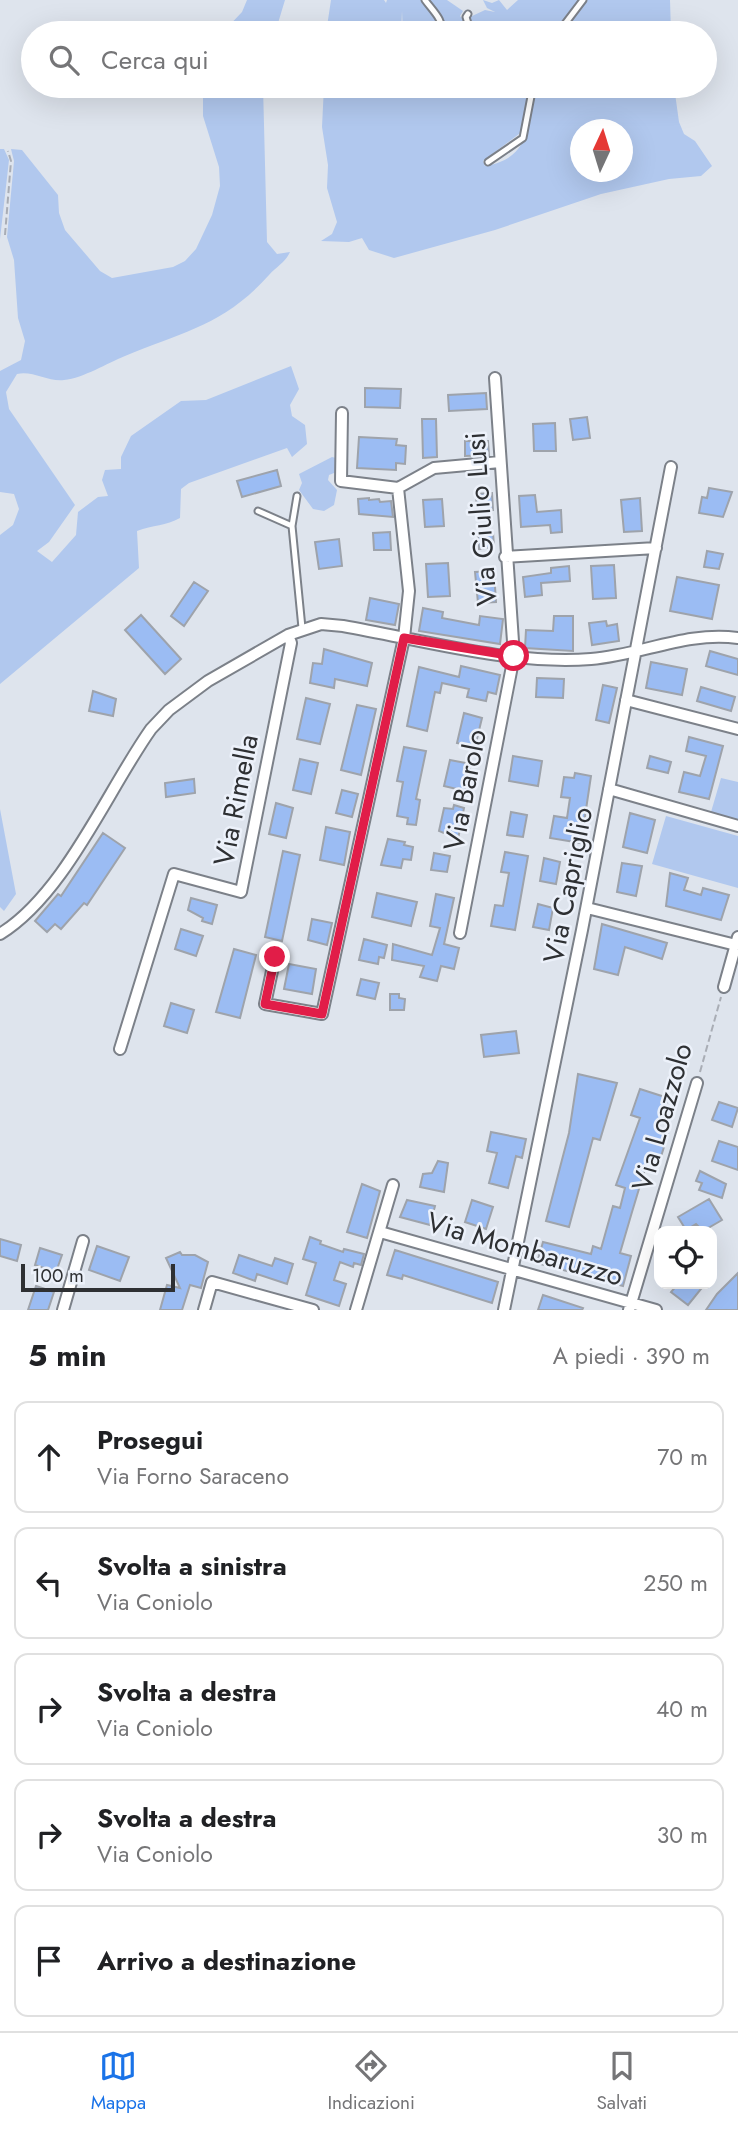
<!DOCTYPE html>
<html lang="it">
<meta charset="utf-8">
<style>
body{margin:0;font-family:Jost,sans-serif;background:#f2f2f2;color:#202124}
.controls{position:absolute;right:21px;bottom:21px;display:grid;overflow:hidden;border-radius:14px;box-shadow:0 7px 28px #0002}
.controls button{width:63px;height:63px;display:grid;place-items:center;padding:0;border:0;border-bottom:2px solid #e0e0e0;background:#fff;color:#202124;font:35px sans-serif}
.compass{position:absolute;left:570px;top:119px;width:63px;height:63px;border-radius:50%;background:#fff;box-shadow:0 7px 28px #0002;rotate:4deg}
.scale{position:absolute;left:21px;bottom:18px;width:154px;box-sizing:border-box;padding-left:7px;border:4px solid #2e3033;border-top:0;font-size:19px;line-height:24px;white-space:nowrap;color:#2e3033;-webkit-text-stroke:5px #ecf1fa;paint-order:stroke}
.stop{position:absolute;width:21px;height:21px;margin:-16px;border:5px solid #e11d48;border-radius:50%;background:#fff}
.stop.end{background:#e11d48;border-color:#fff;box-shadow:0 2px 7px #0008}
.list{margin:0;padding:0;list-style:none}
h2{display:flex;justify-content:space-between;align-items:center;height:91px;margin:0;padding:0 28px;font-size:30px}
h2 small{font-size:23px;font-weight:400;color:#757577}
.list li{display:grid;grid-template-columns:46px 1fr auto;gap:21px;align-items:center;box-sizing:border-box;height:112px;margin:0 14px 14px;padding:0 14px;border:2px solid #e0e0e0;border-radius:14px}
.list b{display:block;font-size:26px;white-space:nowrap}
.list p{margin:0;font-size:23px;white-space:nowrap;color:#757577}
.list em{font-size:23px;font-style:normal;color:#757577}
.icon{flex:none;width:38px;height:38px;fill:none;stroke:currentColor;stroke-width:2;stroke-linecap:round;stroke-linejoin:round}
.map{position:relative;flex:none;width:738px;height:1310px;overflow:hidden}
.search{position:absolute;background:#fff;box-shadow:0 7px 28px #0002;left:21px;right:21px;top:21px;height:77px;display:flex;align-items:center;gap:18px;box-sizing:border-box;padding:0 24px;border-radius:38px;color:#757577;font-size:26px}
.sheet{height:721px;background:#fff}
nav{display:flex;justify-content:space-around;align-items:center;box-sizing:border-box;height:98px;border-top:2px solid #e0e0e0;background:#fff;font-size:19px;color:#757577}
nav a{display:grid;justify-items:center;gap:4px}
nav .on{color:#1a73e8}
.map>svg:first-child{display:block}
.green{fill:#b1c8ee;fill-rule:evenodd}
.building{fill:#9bbcf3;stroke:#9ea3ab;stroke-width:2}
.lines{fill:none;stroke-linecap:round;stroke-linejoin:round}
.lane-casing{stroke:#7c8189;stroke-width:9}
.street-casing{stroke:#7c8189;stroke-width:14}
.path{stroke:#a9adb5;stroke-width:2;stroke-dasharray:7 3.5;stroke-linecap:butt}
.lane{stroke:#fff;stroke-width:5}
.street{stroke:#fff;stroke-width:10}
.route{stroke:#e11d48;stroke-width:9}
.labels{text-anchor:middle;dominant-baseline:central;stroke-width:5;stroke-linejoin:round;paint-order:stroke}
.street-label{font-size:28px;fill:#2e3033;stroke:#ecf1fa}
</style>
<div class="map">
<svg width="738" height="1310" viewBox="0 0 738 1310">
<rect width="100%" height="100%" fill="#dee4ed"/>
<path class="green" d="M247,0H285L275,33H222L242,12Z
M331,0H384L386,3L387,0H447L463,11L460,16L467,24L468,33H449L451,31L439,19V30L436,33H403L402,11L401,33L399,25L389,26V33H326Z
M483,0L492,3L499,0L507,10L518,0H670L671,33H475L470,17L485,10L495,12L487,8Z
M203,86H263L267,242L277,254L290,252C285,263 277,266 269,275C223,326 184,331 125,356C107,363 84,378 64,380C48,382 32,370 17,374L6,392L9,409L75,505L49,542L37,551L52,562L76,535L78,512L98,497L108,496L102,480L105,470L121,469V457L131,436L181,401L206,400L291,366L299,389L290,405L292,416L305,425L307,444L292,457L287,448L189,483L181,489L180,518C166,526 153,525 137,531L139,568L0,684V535L13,525L19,509L14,494L0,492V371L21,360L25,341L18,318L14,260L7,237L14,161L11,149L22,150L58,195L59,213L65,230L100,271L112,278L173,267L185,261L196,249L212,215L220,186L219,167L203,116Z
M324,86H528L523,131L483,161L485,166C535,157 525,122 536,86H674L679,122L684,134L695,141L712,166L701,176L669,179L601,194L495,230L394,258L369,250L362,238L349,242L321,241L332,234L337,222L327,188L328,165L322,127ZM580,130H622V172H580Z
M0,149H4L9,160L0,239Z
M332,457L340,459L339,471L329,475L328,480L337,490L334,505L324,511L313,509L299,490L302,483L299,474Z
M721,778L738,782V820L711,812Z
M0,809L16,894L4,911L0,907Z
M666,816L738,836V888L652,864Z"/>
<path class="building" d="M365,388L401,389L400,408L365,407Z
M486,393L487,409L449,411L448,395Z
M587,417L590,438L573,440L570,419Z
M422,419H436L437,457L423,458Z
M555,423L556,451H534L533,424Z
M359,437L397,439L396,445L406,446L405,464L396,463V470L357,468Z
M465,441H488L489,455L465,456Z
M277,470L281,486L242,497L237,481Z
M709,488L732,492L723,517L699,513L702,497L707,498Z
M492,493L493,510L477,511L476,494Z
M535,495L537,512L561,510L562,532L551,533L550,525L521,527L519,496Z
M369,498V500L379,499L380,502L391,501L393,517L359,514L358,499Z
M640,498L642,531L624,532L621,500Z
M442,499L444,526L425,527L423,500Z
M390,532L391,550H374L373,533Z
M493,532L494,547L479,549L478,533Z
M339,539L342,566L319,569L315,542Z
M707,551L723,554L719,569L704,567Z
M448,563L450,596L428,597L426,564Z
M614,565L616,598L593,599L591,566Z
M569,566L570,581L541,583L542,595L525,597L523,577L551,573V568Z
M494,571L496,602L478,603L475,572Z
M677,577L719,585L712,619L670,611Z
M194,582L208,591L184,626L171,616Z
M370,598L399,604L395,625L366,620Z
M423,608L443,612L442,618L479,625L480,616L503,619L500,644L419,631Z
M141,615L181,659L165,674L125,630Z
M554,616H573V651L525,648L526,630L553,631Z
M606,621L607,626L617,624L619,641L592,645L589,623Z
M324,649L372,663L367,686L335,679L334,688L310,683L313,663L322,664Z
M710,651L738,659V675L706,666Z
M651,662L687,669L682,695L646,688Z
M461,666L500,675L496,694L488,692L486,701L467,697L469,689L442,683L440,693L435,692L427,731L407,726L419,667L459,677Z
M537,678L564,679L563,698L536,697Z
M603,685L617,688L609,723L596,720Z
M701,687L735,697L731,711L697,701Z
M93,691L116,699L113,716L89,711Z
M306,698L330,704L320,744L297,739Z
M357,705L376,709L361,775L341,770Z
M464,713L482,718L475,747L457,743Z
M689,737L723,746L709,799L679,792L684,772L700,776L706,756L686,751Z
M404,747L426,751L416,799L420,800L416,825L407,824L408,818L397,816L403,782L397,781Z
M513,756L542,761L538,786L509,781Z
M650,756L671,762L668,773L647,768Z
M300,759L318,763L311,794L293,790Z
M450,760L471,764L465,791L444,786Z
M575,773L591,776L581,843L550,838L554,816L567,818L570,798L561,797L564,777L574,778Z
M194,779L195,793L166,797L165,783Z
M342,790L358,794L352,817L336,813Z
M276,803L293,808L286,838L269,834Z
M454,805L464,808L458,839L439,831L444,808L453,809Z
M511,812L527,815L523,837L507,835Z
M630,813L655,820L647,853L623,847Z
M326,827L350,832L344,865L320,860Z
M103,833L125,848L87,905L84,903L61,929L55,924L47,932L35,921L58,894L61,896Z
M388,839L405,842L404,845L413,847L411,860L403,859L401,868L381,865Z
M283,851L300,855L282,941L265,937Z
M505,852L528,856L515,930L491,926L495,905L503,906L509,873L501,872Z
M434,853L450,856L447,872L431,870Z
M544,858L560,862L556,884L540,881Z
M622,863L642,866L636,896L617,892Z
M670,873L688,878L684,890L701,895L703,888L729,895L721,920L666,906Z
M377,893L417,902L411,926L372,917Z
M436,894L454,898L444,944L459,948L454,969L441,966L437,981L420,977L424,966L392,960L393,944L432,955L440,928L430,926Z
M191,898L217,905L212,924L202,921L203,918L188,910Z
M538,904L553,908L549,930L533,927Z
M312,919L332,923L327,945L308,940Z
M602,924L667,943L662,959L625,947L618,975L594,969Z
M181,929L203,936L196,956L175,949Z
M364,939L387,945L384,958L379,957L378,964L359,960Z
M234,949L256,955L240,1018L216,1012Z
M289,964L316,969L312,994L284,989Z
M361,979L379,983L375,999L357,995Z
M390,994H399V998L405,999L404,1010H390Z
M171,1003L194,1010L187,1033L164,1026Z
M516,1031L519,1053L484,1057L481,1035Z
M578,1074L617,1083L600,1140L593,1138L569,1227L546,1221L569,1133Z
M640,1089L668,1098L658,1130L668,1134L659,1163L648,1159L632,1212L620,1253L631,1256L623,1286L537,1263L543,1242L591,1254L593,1246L601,1249L613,1206L620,1208L625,1188L616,1185L640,1118L631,1115Z
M719,1102L738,1108L732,1127L712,1120Z
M491,1132L526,1139L522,1158L516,1156L508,1188L489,1183L497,1153L487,1151Z
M719,1141L738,1147V1170L712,1161Z
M438,1161L448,1163L444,1192L420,1187L423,1174L432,1173Z
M700,1171L726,1184L722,1198L699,1190L702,1183L696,1181Z
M362,1184L380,1191L367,1238L347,1232Z
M709,1199L722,1220L703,1231L696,1224L686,1230L678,1217Z
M407,1200L435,1206L430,1225L400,1217Z
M472,1200L493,1207L486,1229L465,1222Z
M310,1237L321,1241L320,1244L343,1252L344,1249L364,1254L361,1265L354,1263L353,1267L340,1262L334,1280L346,1284L339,1306L306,1295L316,1263L303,1259Z
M0,1239L21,1245L17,1261L0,1256Z
M97,1246L129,1257L120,1281L89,1270Z
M40,1248L62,1255L56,1272L35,1265Z
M395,1250L498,1282L492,1303L403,1275L402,1279L387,1275Z
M180,1252L182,1255H195L208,1262L201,1288L190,1285L182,1310H160L167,1285L180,1288L166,1258Z
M239,1255L272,1266L275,1258L293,1264L287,1284L257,1274L255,1281L233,1273Z
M738,1273V1310H706L717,1294Z
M678,1284H705L688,1305L671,1292Z
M36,1286L54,1292L48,1310H28Z
M543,1295L583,1308L582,1310H538Z"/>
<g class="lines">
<g class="lane-casing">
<path id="lane" d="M425,0C432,10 445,21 441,33
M468,14L466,17L471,33
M558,33L583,0
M488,162L523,138L533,86
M258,511L292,526L302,628
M292,526L297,496"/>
</g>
<g class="street-casing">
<path id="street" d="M342,413L341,481L398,488L434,468L500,462
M505,557L656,548
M626,700L738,729
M609,789L738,826
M587,908L736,945
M460,933L514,656L495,378
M0,934C65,894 107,791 151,729L169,710L208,681L288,635L321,624L343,626C423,640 508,665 591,659C642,655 686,631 738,638
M275,957L265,1004L322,1014L404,638L409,591L398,488
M724,987L738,937
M120,1049L174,874L241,892L291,643L288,635
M380,1232L656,1310
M63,1310L83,1241
M204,1310L212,1282L313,1310
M356,1310L393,1185
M504,1310L582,930L671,467
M629,1310L697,1083"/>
</g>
<path class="path" d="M5,235L11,161L8,151
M700,1072L721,997"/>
<use href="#lane" class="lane"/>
<use href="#street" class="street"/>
</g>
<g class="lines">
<path class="route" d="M275,957L265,1004L322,1014L404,638L514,656"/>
</g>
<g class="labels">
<g class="street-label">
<text transform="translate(481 519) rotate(-94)">Via Giulio Lusi</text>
<text transform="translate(465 790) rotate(-79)">Via Barolo</text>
<text transform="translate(236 800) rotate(-79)">Via Rimella</text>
<text transform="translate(568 885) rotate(-79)">Via Capriglio</text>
<text transform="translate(662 1117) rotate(-74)">Via Loazzolo</text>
<text transform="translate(525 1249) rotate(16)">Via Mombaruzzo</text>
</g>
</g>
</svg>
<div class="controls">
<button><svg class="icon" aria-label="locate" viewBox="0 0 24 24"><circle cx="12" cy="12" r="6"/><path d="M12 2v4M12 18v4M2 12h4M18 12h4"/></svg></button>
</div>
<svg class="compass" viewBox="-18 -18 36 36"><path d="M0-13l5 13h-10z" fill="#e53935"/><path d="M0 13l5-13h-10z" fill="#757577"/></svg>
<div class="scale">100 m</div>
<div class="stop" style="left:514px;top:656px"></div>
<div class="stop end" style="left:275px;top:957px"></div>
<div class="search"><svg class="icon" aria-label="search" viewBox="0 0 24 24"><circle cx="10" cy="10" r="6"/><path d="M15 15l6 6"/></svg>Cerca qui</div>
</div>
<section class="sheet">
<h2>5 min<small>A piedi · 390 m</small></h2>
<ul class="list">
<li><svg class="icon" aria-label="ahead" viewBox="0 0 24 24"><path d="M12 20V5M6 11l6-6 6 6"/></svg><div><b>Prosegui</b><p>Via Forno Saraceno</p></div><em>70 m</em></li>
<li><svg class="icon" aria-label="left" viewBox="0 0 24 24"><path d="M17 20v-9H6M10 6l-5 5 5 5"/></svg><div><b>Svolta a sinistra</b><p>Via Coniolo</p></div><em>250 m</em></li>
<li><svg class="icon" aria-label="right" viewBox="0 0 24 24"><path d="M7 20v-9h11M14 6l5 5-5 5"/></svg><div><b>Svolta a destra</b><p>Via Coniolo</p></div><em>40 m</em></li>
<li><svg class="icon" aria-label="right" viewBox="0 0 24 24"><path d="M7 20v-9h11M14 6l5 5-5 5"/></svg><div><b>Svolta a destra</b><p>Via Coniolo</p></div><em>30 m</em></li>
<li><svg class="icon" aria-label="arrive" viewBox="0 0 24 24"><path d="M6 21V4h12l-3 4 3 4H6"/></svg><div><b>Arrivo a destinazione</b></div></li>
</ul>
</section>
<nav>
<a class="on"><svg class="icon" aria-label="map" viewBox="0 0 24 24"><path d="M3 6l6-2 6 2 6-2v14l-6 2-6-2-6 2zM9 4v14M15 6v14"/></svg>Mappa</a>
<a><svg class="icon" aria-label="directions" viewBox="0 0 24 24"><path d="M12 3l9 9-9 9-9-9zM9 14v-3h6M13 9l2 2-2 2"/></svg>Indicazioni</a>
<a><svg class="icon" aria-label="saved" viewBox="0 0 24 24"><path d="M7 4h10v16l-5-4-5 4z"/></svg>Salvati</a>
</nav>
